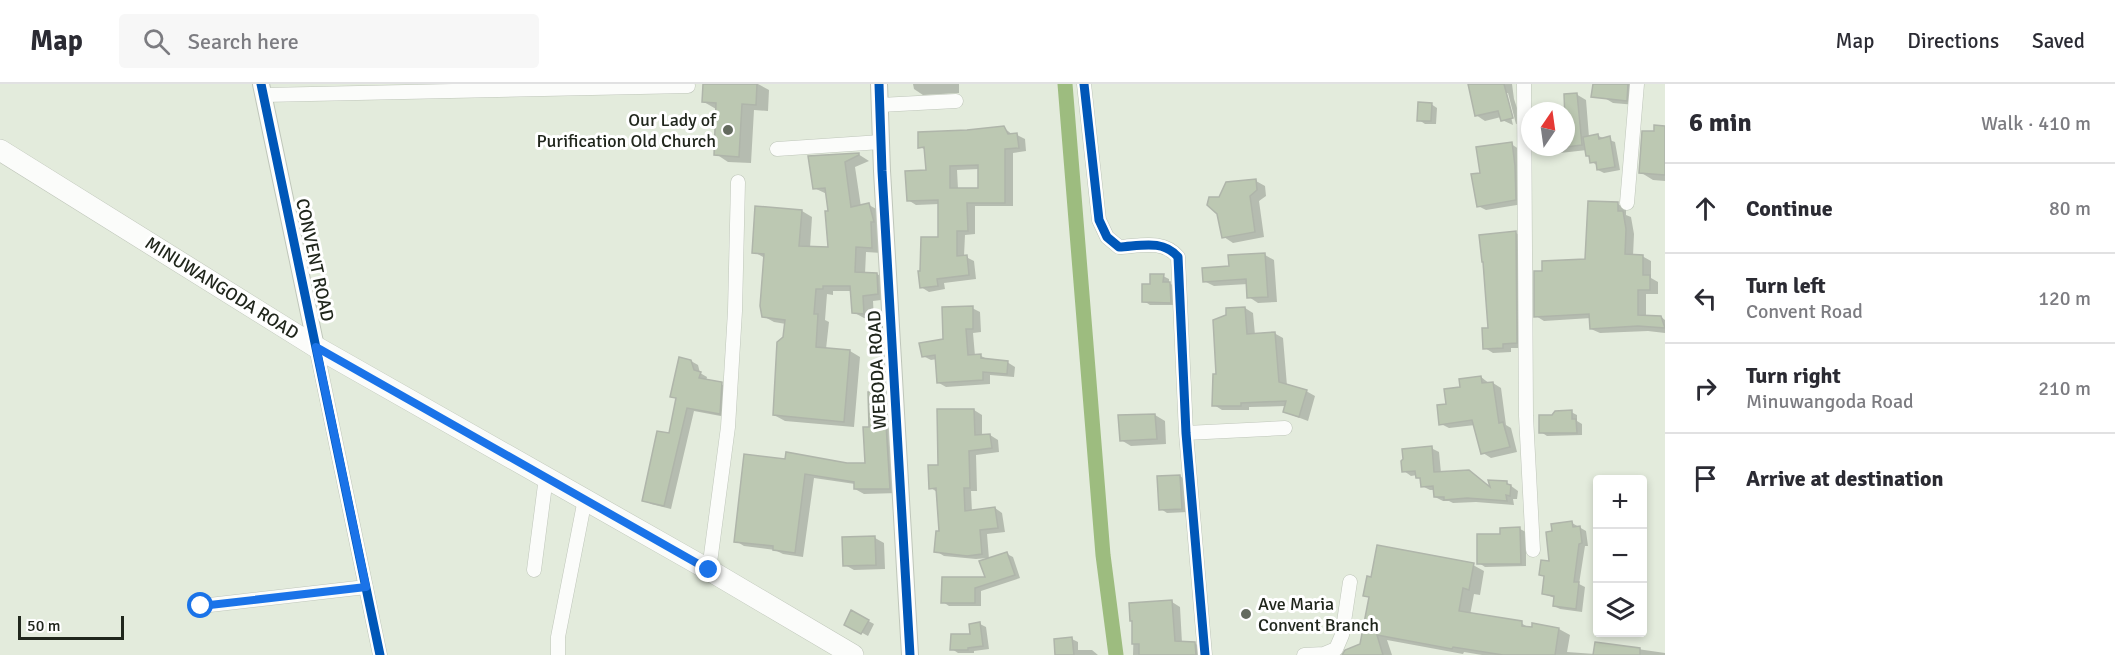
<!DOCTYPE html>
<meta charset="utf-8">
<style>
body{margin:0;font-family:Signika,sans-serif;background:#f7f7f7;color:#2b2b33}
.controls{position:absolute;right:18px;bottom:18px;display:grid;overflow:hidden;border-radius:6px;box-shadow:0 3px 9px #0003}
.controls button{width:54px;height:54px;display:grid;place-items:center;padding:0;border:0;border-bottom:2px solid #e1e1e2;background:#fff;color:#2b2b33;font:30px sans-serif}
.compass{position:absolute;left:1521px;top:18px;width:54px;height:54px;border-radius:50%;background:#fff;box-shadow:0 3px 9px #0003;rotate:13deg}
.scale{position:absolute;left:18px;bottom:15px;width:106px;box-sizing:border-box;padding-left:6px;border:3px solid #20261c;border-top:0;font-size:16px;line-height:21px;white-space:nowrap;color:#20261c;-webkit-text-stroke:4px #fff;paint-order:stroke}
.stop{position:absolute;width:18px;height:18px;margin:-14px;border:4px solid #1a73e8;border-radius:50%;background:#fff}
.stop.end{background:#1a73e8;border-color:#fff;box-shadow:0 2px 6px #0008}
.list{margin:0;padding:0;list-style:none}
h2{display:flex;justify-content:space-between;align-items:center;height:78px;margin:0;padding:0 24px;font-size:26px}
h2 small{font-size:20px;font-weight:400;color:#7c7c81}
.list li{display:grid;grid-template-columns:39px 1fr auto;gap:18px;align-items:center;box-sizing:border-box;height:90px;padding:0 24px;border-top:2px solid #e1e1e2}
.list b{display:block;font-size:22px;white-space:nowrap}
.list p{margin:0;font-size:20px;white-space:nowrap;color:#7c7c81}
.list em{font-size:20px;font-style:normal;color:#7c7c81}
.icon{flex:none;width:33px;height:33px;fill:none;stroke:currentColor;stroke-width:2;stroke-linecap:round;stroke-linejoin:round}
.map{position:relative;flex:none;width:1665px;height:571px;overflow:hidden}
header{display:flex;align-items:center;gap:36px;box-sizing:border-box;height:84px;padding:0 30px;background:#fff;border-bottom:2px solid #e1e1e2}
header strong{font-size:28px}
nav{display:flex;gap:33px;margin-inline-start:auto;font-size:21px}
.search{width:420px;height:54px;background:#f7f7f7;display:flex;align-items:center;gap:15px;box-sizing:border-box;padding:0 21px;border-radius:6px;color:#7c7c81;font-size:22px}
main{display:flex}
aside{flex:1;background:#fff}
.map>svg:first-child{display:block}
.shadow{fill:#0003;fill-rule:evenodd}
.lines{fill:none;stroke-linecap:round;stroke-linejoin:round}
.canal{stroke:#9dbc7f;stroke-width:15}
.building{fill:#bcc8b2;stroke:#afb5aa;stroke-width:1.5;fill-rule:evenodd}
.minor-casing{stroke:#bfc6ba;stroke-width:15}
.tertiary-casing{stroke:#bfc6ba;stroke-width:18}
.primary-casing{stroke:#bfc6ba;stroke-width:22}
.minor{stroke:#fbfcfa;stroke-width:14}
.tertiary{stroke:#fbfcfa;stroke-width:16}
.primary{stroke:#fbfcfa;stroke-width:21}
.cycleway-casing{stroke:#fff;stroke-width:13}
.cycleway{stroke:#0057b8;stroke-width:9}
.route{stroke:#1a73e8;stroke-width:8}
.poi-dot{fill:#646b5f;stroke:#fff;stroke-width:2}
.labels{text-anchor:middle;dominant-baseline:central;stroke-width:6;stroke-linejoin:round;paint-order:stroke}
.poi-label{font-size:18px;fill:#20261c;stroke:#fff;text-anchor:end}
.street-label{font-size:18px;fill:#20261c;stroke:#fff}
</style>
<header>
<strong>Map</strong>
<div class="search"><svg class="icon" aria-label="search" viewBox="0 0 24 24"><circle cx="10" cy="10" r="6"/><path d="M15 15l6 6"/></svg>Search here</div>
<nav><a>Map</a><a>Directions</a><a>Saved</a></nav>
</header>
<main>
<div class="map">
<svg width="1665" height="571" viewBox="0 0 1665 571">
<rect width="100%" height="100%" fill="#e3ebdc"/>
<path class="shadow" d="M704,0H758L769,6L768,27L754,26L751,79L728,78L716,70V25L704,18Z
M913,0H959V9L923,11L914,5Z
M1469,0H1512L1514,15L1522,39L1516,40L1508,9H1505L1513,41L1502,36L1501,33L1485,37L1476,31Z
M1604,0H1630L1637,4L1636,21L1613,19L1603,13Z
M1576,10L1586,16L1589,53L1598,52L1615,58L1620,86L1604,89L1598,86V82L1592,78L1591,73L1588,72L1587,66L1551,70L1542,64L1566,63V27H1555L1554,24L1567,23Z
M1431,20L1437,24L1436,40H1425L1419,36Z
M1004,44L1013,51H1017L1025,55L1026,67L1013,69V122H975V150L965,151L964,172L974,177L976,195L944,199L945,205L929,208L921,203L940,155L939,120L916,121L908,116L927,88L926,66L920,63ZM979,85V105H958L957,86Z
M1665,44V97L1653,96L1640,88L1655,49Z
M1511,60L1519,65L1523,120L1486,126L1478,122L1481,90Z
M858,70L869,77L855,83L861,123L869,121L880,127L882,169L866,168L865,190H877L888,196L889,215L873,217L874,235L864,234L853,228L852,207H833V211L827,210L825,236L829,238L826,265L850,267L860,273L854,343L785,337L774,331L786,240L774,238L763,232L765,174L754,168L802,127L812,133L810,164L829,165L830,128L827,110L814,104L810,73Z
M1256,97L1265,102L1266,112L1259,117L1264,153L1233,159L1224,153L1220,115Z
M1618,120L1626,125V131L1631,133L1634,150L1633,172H1642L1651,177V194L1658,198V210H1646V233H1661L1665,236V249L1648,247L1600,249L1591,245V234L1544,237L1536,232L1587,176Z
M1516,149L1524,154L1525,264H1511V268L1493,269L1485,264Z
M1265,171L1274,176L1277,218L1258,219L1249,213L1248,200L1214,202L1204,197L1230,184Z
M1163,192L1169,195V199L1176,203L1177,221H1150L1144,217L1152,202Z
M972,224L980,228L981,248L973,249L975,272H981L989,276L1007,278L1015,283L1014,293L990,291V300L946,303L939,299L937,275L931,276L923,272L945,257Z
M1245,224L1253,229L1255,251L1274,249L1283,254L1287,302L1306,307L1315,312L1308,337L1284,328L1286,322L1249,323V326H1222L1214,321L1218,291Z
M691,277L698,281L700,289L707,293L706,297L721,300L728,304L726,333L694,327L671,425L651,420L644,416L670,351L678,316L672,312Z
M1481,293L1490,300L1493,299L1501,304L1506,341L1511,344L1517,368L1491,374L1483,369L1475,341L1449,344L1441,340L1447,321L1461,304Z
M884,309L892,314L898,409L864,410L855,405V400L814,394L803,473L783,470L775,466L744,462L736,457L786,376L867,381L870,344Z
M974,326L982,331V352L990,351L998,356L999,368L976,371L977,407H971L972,428L995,424L1002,429L1005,448L987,450L989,475L1007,470L1013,473L1020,494L981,507V522H949L943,518L987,495L988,474L976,475L944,472L936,467L940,449L937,408L931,404L939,383Z
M1571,328L1577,331V337L1582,340V351L1547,352L1541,348L1553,332Z
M1155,331L1165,337L1166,360L1131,362L1121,356L1120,333Z
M1431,364L1439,368L1441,389L1469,387L1492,404L1507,399L1518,407L1517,415H1513L1514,421L1476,418L1453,419L1449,417H1443L1435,413V406H1430L1422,402V396L1417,391L1411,392L1404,387Z
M1180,392L1186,396L1188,428L1167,429L1161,425Z
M1572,439L1586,447L1588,462H1585L1579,500L1585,503L1582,528L1560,525L1554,522L1555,514L1543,510L1545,493L1540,490L1551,479Z
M1520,445L1526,448V482L1485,483L1479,479Z
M875,454L884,459L885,485L854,486L845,481Z
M1473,481L1484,487L1480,511L1474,510L1470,531L1521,539L1531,545H1559L1570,551L1567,568L1595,570L1596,559L1665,569V571H1482L1464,568L1463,570L1387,556L1392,571H1359L1370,514L1365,511Z
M1172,518L1180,523L1182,559H1194L1203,564L1204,571H1133L1134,537Z
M852,528L874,540L868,552L846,540Z
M980,540L986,543L989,565L974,567V569H958L952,565L972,552Z
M1072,555L1078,558V566H1092L1098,571H1057Z"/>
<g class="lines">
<path class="canal" d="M1065,0L1103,471L1116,571"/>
</g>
<path class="building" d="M703,0H757L756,21L742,20L739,73L714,71L716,19L702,18Z
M1468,0H1504L1513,34L1501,37L1498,27L1475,32Z
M1593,0H1628L1627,17L1591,13Z
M1577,9L1582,61L1566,63L1564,10Z
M1418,18L1432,19L1431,37H1417Z
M1654,41L1665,42V91L1639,89L1642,47H1654Z
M1004,42L1008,50L1017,49L1019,64L1005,65V119H967L968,147H957V172L967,171L969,191L937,195L938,202L920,204L918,187H920L921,153H938V116L907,117L905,87L926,86L924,63L918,64V48L967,46ZM978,81V104H950V82Z
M1598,50L1599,55L1610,52L1615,83L1597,86L1596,78L1590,79L1589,72H1586L1583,53Z
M1512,58L1515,82L1516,116L1477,123L1471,90L1480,89L1476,63Z
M859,69V71L845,78L851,123L869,119L874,138H871L872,164L856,163L855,188L877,189L878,210L863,212L864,230L852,229L850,202H823V205H816L814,230H818L816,263L850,266L844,338L773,331L777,258L783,253L785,236L762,233L760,222L764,170L752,169L755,122L802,126L799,162L828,163L825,127H828L825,104L813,105L808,72Z
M1256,95L1257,106L1250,112L1255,148L1222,154L1217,130L1207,121L1209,113H1219L1226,98Z
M1588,117L1618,118V127H1623L1626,145L1625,170L1643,171V191H1650V206H1638V231L1661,232L1665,244L1638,242L1590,245L1589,230L1534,233V187H1542V177L1585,175Z
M1516,147L1517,259L1503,260V264L1483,265L1482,244H1488L1483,178H1482L1479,151Z
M1265,169L1268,213L1247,214L1246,195L1203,198L1202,184L1229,182L1228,171Z
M1150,190H1164L1163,198H1170L1171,219L1142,218V200H1150Z
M973,222V245H966L968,271L981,270V274L1008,277L1007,290L983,288V296L937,299L935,271L922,273L919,259L943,255L942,223Z
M1245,223L1247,250L1275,248L1279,298L1307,306L1299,333L1283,328L1286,317L1241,319V322H1212L1213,290H1216L1213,236L1226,231V224Z
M679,273L691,276L694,286L701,288L699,294L722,298L720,330L687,324L664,422L642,417L657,347L669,349L676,314L670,313Z
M1481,292L1482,299L1493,298L1499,339L1503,338L1510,363L1481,370L1472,336L1439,341L1437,321L1446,320L1444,305L1460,303L1459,295Z
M868,308H884L890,405H854V398L805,390L795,469L773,466V462L734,458L744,370L785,375L786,368L847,379H865L863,343H869Z
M937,325H974L975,351L990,350L992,364L969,367L970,404H964L965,427L995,423L998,444L980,446L982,470L967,472L934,468L936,447H939L936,404L929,405L928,381H938Z
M1572,326V335H1576L1577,349H1539V331H1552L1555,327Z
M1155,330L1157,355L1120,357L1118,331Z
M1432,362L1434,388L1469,386L1490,403L1488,396L1507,397V400L1511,401L1510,412L1506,411L1507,417L1467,414L1444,416V413H1434L1433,402L1421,403L1420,394H1416L1415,387L1402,388L1401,377L1403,375L1402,365Z
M1180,391L1182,425L1159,426L1157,392Z
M1572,437L1573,443L1580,442L1582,459L1579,460L1574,498H1579L1576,525L1553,522L1554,512L1542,510L1544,492L1539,491L1541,476L1549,477L1546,448L1552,447L1551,440Z
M1520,443L1521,480H1477V450H1500V444Z
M875,452L876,481L843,482L842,453Z
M1377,461L1474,479L1469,506L1463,504L1459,527L1522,537V542L1532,543V539L1559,544L1555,571H1503L1453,563L1452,565L1377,551L1383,571H1342L1345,566L1360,560L1369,513L1363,512L1367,492L1371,493Z
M1007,468L1015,491L975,504V519H941L942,493H985L979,477Z
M1172,516L1175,557L1195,558L1196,571H1139V560H1132V537H1130L1129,519Z
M851,526L869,536L861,550L844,541Z
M980,538L983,562L968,564V566H950L951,550H970L969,540Z
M1072,553L1074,571H1055L1054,555Z
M1595,558L1640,564V571H1593Z"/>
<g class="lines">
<g class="minor-casing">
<path id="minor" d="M1084,0L1099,136L1107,153L1119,163C1140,162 1163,155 1178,173L1186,349L1205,571
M1524,0L1526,332L1533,466
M264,11L688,2
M880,21L956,17
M777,65L881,58
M1627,119L1637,0
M316,263L380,571
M1186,349L1285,344
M534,486L546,393
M709,486L728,343L735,227L738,98
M201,522L366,503
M558,571V553L585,415
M1304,571L1324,570L1336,565L1342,551L1350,498"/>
</g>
<g class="tertiary-casing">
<path id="tertiary" d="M261,0L316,263
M879,0L882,87L910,571"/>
</g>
<g class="primary-casing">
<path id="primary" d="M0,66L316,263L709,486L853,571"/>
</g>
<use href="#minor" class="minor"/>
<use href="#tertiary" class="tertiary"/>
<use href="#primary" class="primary"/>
<g class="cycleway-casing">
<path id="cycleway" d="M261,0L380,571
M879,0L882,87L910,571
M1084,0L1099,136L1107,153L1119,163C1140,162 1163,155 1178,173L1186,349L1205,571"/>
</g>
<use href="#cycleway" class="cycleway"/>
</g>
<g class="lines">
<path class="route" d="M201,522L366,503L316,263L709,486"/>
</g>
<g class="poi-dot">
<circle cx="728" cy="46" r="6"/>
<circle cx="1246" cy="530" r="6"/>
</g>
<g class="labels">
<g class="poi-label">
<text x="716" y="36">Our Lady of<tspan x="716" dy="21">Purification Old Church</tspan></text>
<text x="1258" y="520" text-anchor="start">Ave Maria<tspan x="1258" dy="21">Convent Branch</tspan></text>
</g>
<g class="street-label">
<text transform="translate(315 176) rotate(78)">CONVENT ROAD</text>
<text transform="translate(222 204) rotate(32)">MINUWANGODA ROAD</text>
<text transform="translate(877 286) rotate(-93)">WEBODA ROAD</text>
</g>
</g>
</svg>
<div class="controls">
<button>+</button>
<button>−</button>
<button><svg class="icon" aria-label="layers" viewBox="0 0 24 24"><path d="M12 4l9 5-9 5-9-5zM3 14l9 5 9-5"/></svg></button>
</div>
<svg class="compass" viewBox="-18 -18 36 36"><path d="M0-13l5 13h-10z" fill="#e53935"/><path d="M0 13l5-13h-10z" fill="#7c7c81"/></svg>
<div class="scale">50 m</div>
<div class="stop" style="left:201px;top:522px"></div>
<div class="stop end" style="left:709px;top:486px"></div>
</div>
<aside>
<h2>6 min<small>Walk · 410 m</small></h2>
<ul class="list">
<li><svg class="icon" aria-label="ahead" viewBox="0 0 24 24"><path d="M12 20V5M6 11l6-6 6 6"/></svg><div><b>Continue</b></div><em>80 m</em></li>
<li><svg class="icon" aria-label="left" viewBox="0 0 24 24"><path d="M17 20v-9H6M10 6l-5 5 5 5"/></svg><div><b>Turn left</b><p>Convent Road</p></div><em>120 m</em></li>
<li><svg class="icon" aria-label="right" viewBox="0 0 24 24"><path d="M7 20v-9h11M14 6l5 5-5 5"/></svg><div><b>Turn right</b><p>Minuwangoda Road</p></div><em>210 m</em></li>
<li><svg class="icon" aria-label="arrive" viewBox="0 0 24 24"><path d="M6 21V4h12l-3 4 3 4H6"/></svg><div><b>Arrive at destination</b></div></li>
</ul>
</aside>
</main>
